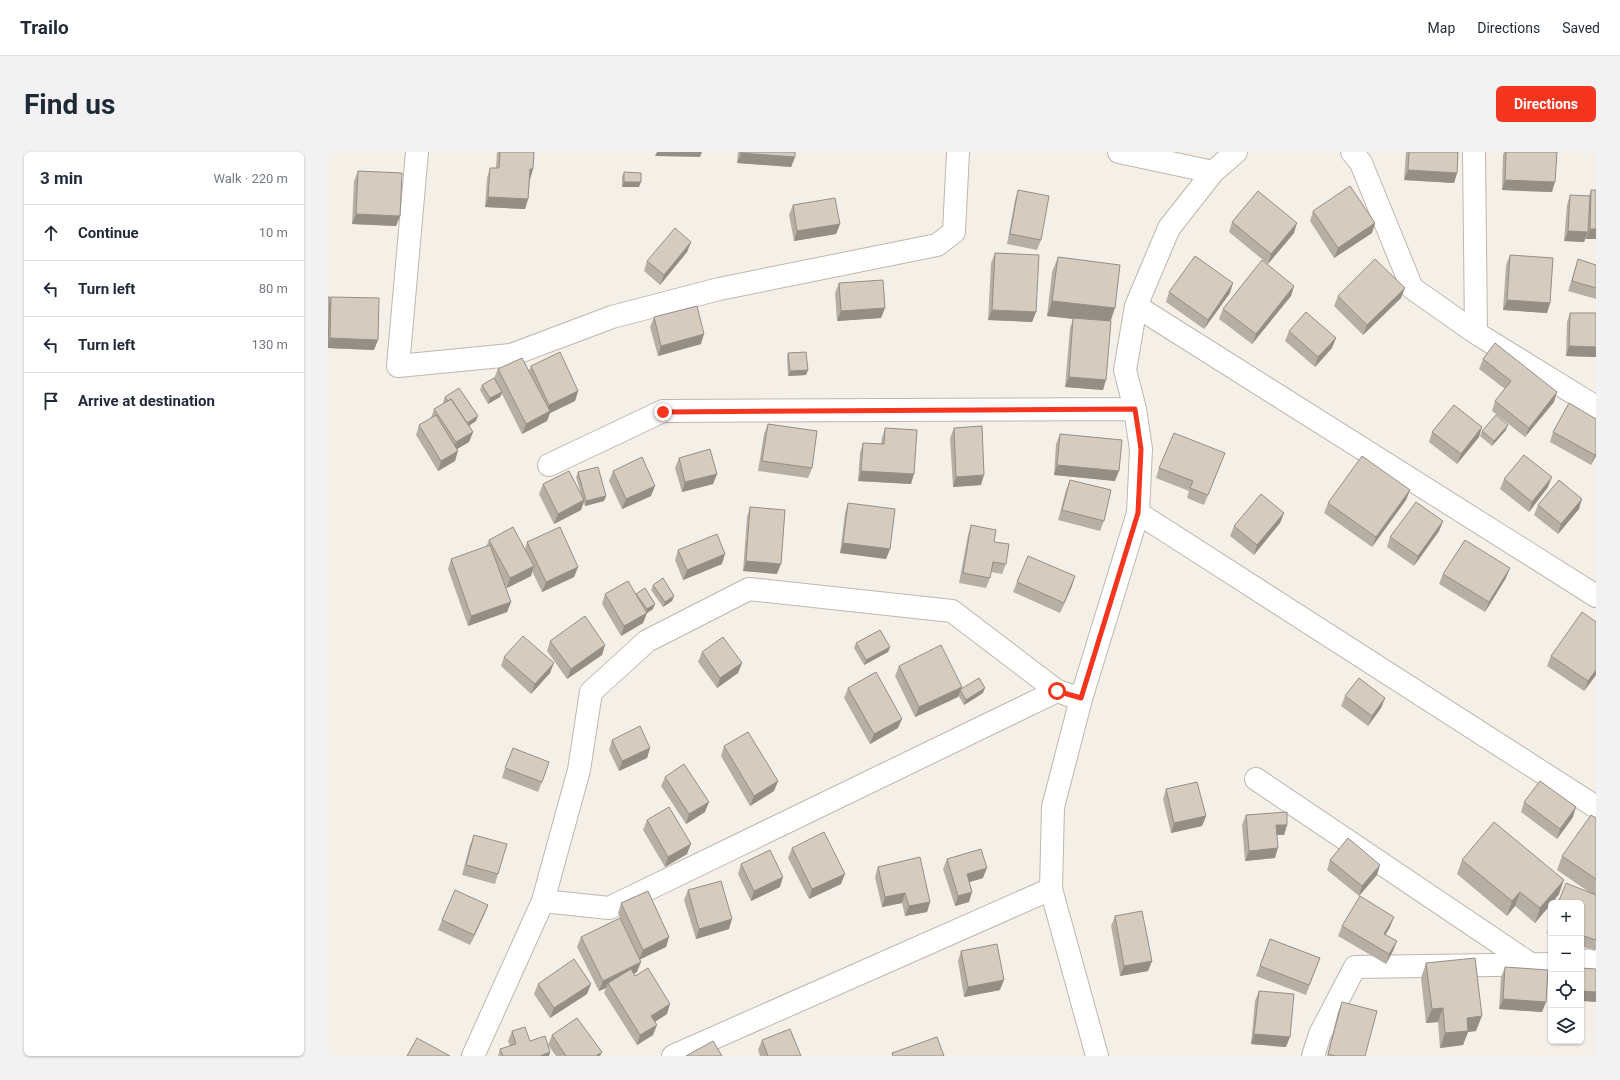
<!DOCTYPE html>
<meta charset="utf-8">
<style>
body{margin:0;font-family:Roboto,sans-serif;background:#f2f2f3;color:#1f2937}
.controls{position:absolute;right:12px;bottom:12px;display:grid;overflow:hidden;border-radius:6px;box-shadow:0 1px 3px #0004}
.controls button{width:36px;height:36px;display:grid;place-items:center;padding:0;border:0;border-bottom:1px solid #e0e1e3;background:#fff;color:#1f2937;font:20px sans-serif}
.stop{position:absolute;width:12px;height:12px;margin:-9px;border:3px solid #f5351e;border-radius:50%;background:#fff}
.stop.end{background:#f5351e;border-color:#fff;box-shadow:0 1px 4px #0008}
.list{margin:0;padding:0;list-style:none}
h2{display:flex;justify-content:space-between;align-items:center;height:52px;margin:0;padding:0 16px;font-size:17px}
h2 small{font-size:13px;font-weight:400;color:#747a83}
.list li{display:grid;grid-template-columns:26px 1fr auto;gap:12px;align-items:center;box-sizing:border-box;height:56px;padding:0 16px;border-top:1px solid #e0e1e3}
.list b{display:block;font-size:15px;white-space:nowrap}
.list em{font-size:13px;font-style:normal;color:#747a83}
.icon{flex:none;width:22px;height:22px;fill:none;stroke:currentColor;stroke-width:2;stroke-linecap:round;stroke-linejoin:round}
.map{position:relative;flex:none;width:1268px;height:904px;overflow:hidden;border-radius:6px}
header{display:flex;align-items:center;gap:24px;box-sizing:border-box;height:56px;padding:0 20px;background:#fff;border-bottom:1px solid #e0e1e3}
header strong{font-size:19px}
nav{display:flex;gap:22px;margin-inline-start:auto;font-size:14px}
.intro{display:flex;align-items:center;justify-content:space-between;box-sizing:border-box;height:96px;padding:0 24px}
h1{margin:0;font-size:28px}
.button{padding:10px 18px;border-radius:6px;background:#f5351e;color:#fff;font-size:14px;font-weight:700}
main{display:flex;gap:24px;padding:0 24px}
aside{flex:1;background:#fff;border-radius:6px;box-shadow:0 1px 3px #0004}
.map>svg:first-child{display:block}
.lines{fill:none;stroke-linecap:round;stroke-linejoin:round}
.minor-casing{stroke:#bfb7ab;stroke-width:24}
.minor{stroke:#fff;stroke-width:22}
.wall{fill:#b7afa3}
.shaded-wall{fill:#958e85}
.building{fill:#d5cbbe;stroke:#958e85}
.route{stroke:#f5351e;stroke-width:5}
</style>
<header>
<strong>Trailo</strong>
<nav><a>Map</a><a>Directions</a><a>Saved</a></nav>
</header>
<div class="intro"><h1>Find us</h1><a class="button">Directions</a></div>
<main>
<aside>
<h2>3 min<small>Walk · 220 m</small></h2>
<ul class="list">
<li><svg class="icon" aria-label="ahead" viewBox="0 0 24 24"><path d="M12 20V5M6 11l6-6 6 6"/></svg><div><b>Continue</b></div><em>10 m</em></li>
<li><svg class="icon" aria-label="left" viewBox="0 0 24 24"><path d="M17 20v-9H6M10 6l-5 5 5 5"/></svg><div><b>Turn left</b></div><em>80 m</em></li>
<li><svg class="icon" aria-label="left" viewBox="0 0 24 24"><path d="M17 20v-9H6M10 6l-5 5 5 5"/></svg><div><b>Turn left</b></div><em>130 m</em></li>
<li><svg class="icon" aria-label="arrive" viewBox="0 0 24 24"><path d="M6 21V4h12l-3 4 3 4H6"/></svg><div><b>Arrive at destination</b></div></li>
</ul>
</aside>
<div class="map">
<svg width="1268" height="904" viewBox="0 0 1268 904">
<rect width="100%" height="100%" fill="#f4f0e8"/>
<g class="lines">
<g class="minor-casing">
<path id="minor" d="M89,0L70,214L183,203L284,165L391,137L609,93L626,80L630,0
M791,0L885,20
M1024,0L1033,11L1084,136L1148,181L1268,255
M1146,0L1148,181
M808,154L1268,444
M221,313L335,259L807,257
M810,361L1268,655
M928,627L1204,813
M215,749L281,756L729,539
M1253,809L1268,808
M145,904L215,749L251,618L263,540L319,489L421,437L624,459L729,539L753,547
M345,904L723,737
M769,904L723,737L725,655L753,547L810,361L813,297L807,257L797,218L808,154L841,76L885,20L908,0
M985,904L992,882L1027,815L1223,812"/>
</g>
<use href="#minor" class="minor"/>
</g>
<path class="wall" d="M169,0H206L205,17L202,27L200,47L197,57L157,55L159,26L162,16H168Z
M410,0H467V5L463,15L409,11Z
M1078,0H1130L1129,21L1126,31L1076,28Z
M1176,0H1229L1224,40L1174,38L1175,3Z
M30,19L72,64L68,74L24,72L26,29Z
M296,20L311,35H294V25Z
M690,38L713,88L709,98L679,92L687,48Z
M1263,38L1268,87H1258V85L1256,90L1236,89L1239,53L1242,43L1261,44Z
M465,53L512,72L508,82L466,89L461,63Z
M985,59L1047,71L1044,81L1006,106L982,69Z
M904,70L966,81L940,112L901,80Z
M363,90L359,100L332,133L316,119L319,109Z
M667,101L708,160L704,170L660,168L663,111Z
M1182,103L1222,151L1219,161L1175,158L1178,113Z
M730,105L783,169L775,238L737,235L742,176L745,167L719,164L724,120Z
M1250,107L1268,113V147L1240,139Z
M511,131L557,156L553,166L509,169L507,141Z
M966,134L963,144L924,192L891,167L895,157Z
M841,140L902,141L876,177L838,150Z
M1010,144L1073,146L1035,183L1006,154Z
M0,145L2,149L3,145L46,198L0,196Z
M1242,161H1268V205L1238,204L1239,170Z
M326,165L373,192L330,204L322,175Z
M961,179L1004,196L987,215L957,189Z
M460,201L480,218L478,223L460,224L459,206Z
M1155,207L1226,250L1197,285L1164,259L1167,249L1177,237L1151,217Z
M203,214L250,239L247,249L222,261L219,269L194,282L174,242L172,245L160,252L152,238L154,233L166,226L170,217L201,219Z
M117,245L148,269L141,274L145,280L141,290L129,297L127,309L110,319L88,283L91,273L103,266L106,257L116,251L115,250Z
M1268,267V304L1263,313L1222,290L1225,280Z
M440,272L484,316L480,326L430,319L436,282Z
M557,276L583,332L530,329L532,301L535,291L553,292L554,286Z
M626,276L653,333L625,335L622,286Z
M1178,278L1164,294L1152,284L1154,279Z
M1104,280L1151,285L1129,312L1101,290Z
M732,282L787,329L726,323L728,292Z
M897,301L876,353L859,346L861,339L828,326L831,316Z
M351,306L389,322L385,332L354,340L347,316Z
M285,319L323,344L294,357L281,329Z
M250,320L278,344L276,349L257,354L256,351L253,358L226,372L211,342L215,332L253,342L248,325Z
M1176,327L1220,335L1201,360L1172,337Z
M742,328L776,369L772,379L730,368L738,338Z
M1082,338L1078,348L1044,395L996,361L1000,351Z
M520,351L562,397L558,407L512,401L517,361Z
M1210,353L1251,357L1230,382L1206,363Z
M422,355L449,422L415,419L419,365Z
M956,361L952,371L926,403L902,384L906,374Z
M1115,369L1111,379L1086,414L1059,395L1062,385Z
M643,373L666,390L678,412L674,422L663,420L662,426L658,436L631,431L640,383Z
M161,388L197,397L199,390L250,415L246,425L214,440L204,419L203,424L179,436L177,433L183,450L179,460L140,474L120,417L123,407L158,395Z
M350,398L394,412L355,428L347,408Z
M1115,422L1178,426L1157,460L1111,432Z
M689,430L744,434L732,461L685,440Z
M325,433L346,444L344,449L335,455L323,438Z
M277,442L308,443L325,457L319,461L315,471L293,484L274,452Z
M222,489L277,493L274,503L239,527L219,499Z
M528,491L562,495L560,500L536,513L526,496Z
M374,500L414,511L410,521L389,536L370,510Z
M1223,504L1268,523L1256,539L1219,514Z
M176,505L222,521L203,542L173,514Z
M571,514L634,535L633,537L655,541L636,553L630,543V545L587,565L567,524Z
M520,536L570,576L542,592L516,546Z
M1017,544L1057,546L1053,556L1040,574L1013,554Z
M284,588L322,596L319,606L291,619L281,598Z
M396,594L450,629L446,639L422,654L393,604Z
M177,616L218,620L210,640L174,626Z
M337,625L377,660L358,672L333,634Z
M838,637L878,664L874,674L843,681L835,647Z
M1196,650L1245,665L1229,687L1193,660Z
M918,663L959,673L956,683H949L947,706L917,709L914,673Z
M1268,666V797L1267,799L1253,794V751L1261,740L1229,718L1234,704Z
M319,668L359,702L337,715L315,678Z
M146,683L170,722L167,732L134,723L142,693Z
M464,696L513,732L481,747L460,706Z
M619,707L655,726L641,730V750L627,754L615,717Z
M1002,708L1049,723L1031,744L999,718Z
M1134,708L1231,742L1207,771L1187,754L1179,764L1129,722Z
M413,712L452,735L423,749L410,722Z
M550,715L602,750L599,760L577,764L574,751L554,755L547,725Z
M360,738L401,777L368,787L356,748Z
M293,751L341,785L338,795L311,807L309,820L306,822L339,862L327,870L325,883L309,893L276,841L278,836L271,839L249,795L253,785H301L290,761Z
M160,753L156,763L142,793L110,778L114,768Z
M787,764L824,809L820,819L792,824L783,774Z
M1223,769V783L1219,781Z
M1014,774L1062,775L1057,783L1069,789L1065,799L1058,812L1010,784Z
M942,787L992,806L978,843L928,824Z
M633,799L672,838L636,845L630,809Z
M1098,811L1148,879L1140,880L1135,893L1112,896L1110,870L1098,871L1093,826Z
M1177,815L1218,850L1214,860L1171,857L1173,825Z
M210,832L259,842L222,866L206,842Z
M931,839L958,895L923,892L927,849Z
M1014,850L1037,904H999L1010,860Z
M184,879L222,900L221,904H170L172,897L182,894L180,889Z
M224,883L272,904H228L220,893Z
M434,888L473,904H432L430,898Z"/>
<path class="shaded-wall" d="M329,0H374L372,5L327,4Z
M413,1L467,5L463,15L409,11Z
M202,17H205L202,27Z
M1080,18L1129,21L1126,31L1076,28Z
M1177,28L1227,30L1224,40L1174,38Z
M296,30H313L311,35H294Z
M160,45L200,47L197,57L157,55Z
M28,62L72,64L68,74L24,72Z
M969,71L966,81L940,112L943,102Z
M1047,71L1044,81L1006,106L1010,96Z
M512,72L508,82L466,89L469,79Z
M1262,77H1268V87H1258Z
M1240,79L1260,80L1256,90L1236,89Z
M363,90L359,100L332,133L336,123Z
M905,131L902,141L876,177L880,168Z
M966,134L963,144L924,192L928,182Z
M1077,136L1073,146L1035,183L1039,173Z
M1179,148L1222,151L1219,161L1175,158Z
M724,149L787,156L782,171L719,164Z
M557,156L553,166L509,169L513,159Z
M664,158L708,160L704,170L660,168Z
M376,182L373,192L330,204L333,194Z
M2,186L50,188L46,198L0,196V192Z
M1008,186L1004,196L987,215L990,205Z
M1241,194L1268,195V205L1238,204Z
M480,218L478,223L460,224L462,219Z
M741,225L778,228L775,238L737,235Z
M250,239L247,249L222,261L219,269L194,282L198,272L218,261L221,253Z
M174,240L172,245L160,252L162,246Z
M1229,240L1226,250L1197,285L1201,276Z
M150,264L148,269L134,278L136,273Z
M1180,273L1178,278L1164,294L1166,289Z
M1154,275L1151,285L1129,312L1133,302Z
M145,280L141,290L124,300L128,290Z
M130,299L127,309L110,319L113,309Z
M1268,301V304L1263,313L1267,303Z
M729,313L791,319L787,329L726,323Z
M533,319L586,322L583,332L530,329Z
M389,322L385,332L354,340L357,330Z
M656,323L653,333L625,335L628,325Z
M1224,325L1220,335L1201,360L1204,350Z
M327,334L323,344L294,357L298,347Z
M1082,338L1078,348L1044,395L1048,385Z
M278,344L276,349L257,354L258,349Z
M1254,347L1251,357L1230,382L1233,372Z
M256,348L253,358L226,372L230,362Z
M956,361L952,371L926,403L929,393Z
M1115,369L1111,379L1086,414L1090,404Z
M515,391L562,397L558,407L512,401Z
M397,402L394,412L355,428L359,418Z
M418,409L453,412L449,422L415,419Z
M206,414L203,424L179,436L182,426Z
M250,415L246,425L214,440L218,430Z
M1182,416L1178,426L1157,460L1161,450Z
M747,424L744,434L732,461L736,451Z
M346,444L344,449L335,455L337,450Z
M183,450L179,460L140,474L143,464Z
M327,452L325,457L319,461L315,471L293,484L296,474L317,462L319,457Z
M277,493L274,503L239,527L243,517Z
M562,495L560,500L536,513L538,508Z
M226,511L222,521L203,542L207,532Z
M414,511L410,521L389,536L392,526Z
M1268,518V523L1256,539L1260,529Z
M634,535L630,545L587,565L591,555Z
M657,536L655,541L636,553L638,548Z
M1057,546L1053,556L1040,574L1044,564Z
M574,567L570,576L542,592L546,582Z
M322,596L319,606L291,619L294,609Z
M450,629L446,639L422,654L426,644Z
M381,650L377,660L358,672L361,662Z
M1248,655L1245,665L1229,687L1232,677Z
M878,664L874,674L843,681L846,671Z
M948,673H959L956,683H945Z
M363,692L359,702L337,715L340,705Z
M950,696L947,706L917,709L921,699Z
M1052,713L1049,723L1031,744L1034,734Z
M659,716L655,726L635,732L639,722Z
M517,722L513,732L481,747L484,737Z
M455,725L452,735L423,749L426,739Z
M1236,728L1231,742L1224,751H1223V752L1207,771L1212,756Z
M644,740L641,750L627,754L630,744Z
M1192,740L1187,754L1179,764L1184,749Z
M577,741L574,751L554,755L557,745Z
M602,750L599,760L577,764L581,754Z
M160,753L156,763L142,793L146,783Z
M1066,765L1062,775L1052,792L1056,782Z
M404,767L401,777L368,787L371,777Z
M341,785L338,795L311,808L315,798Z
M1069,789L1065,799L1058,812L1061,802Z
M824,809L820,819L792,824L796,814Z
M313,810L309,820L281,834L280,831L278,836L271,839L275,829Z
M676,828L672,838L636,845L640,835Z
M263,832L259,842L222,866L226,856Z
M1253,839L1268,840V850L1253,849Z
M1175,847L1218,850L1214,860L1171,857Z
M342,852L339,862L320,874L323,864Z
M1115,856L1110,870L1098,871L1104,857Z
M1154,864L1148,879L1140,880L1135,893L1112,896L1117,881L1139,866Z
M329,873L325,883L309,893L312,883Z
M926,882L962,885L958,895L923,892Z
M222,900L221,904H212Z
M274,900L272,904H268Z"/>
<path class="building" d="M172,0H206L205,17H202L200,47L160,45L162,16H171Z
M413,0H467V5L413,1Z
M1081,0H1130L1129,21L1080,18Z
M1178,0H1229L1227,30L1177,28Z
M30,19L74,21L72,64L28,62Z
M296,20L313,21V30H296Z
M1022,34L1047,71L1010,96L985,59Z
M690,38L721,44L713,88L682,82Z
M1263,38H1268V77H1262Z
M930,39L969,71L943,102L904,70Z
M1242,43L1262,44L1260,80L1240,79Z
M507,46L512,72L469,79L465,53Z
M347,76L363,90L336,123L319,109Z
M667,101L711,103L708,160L664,158Z
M1182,103L1225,106L1222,151L1179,148Z
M867,104L905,131L880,168L841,140Z
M730,105L792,113L787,156L724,149Z
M1047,107L1077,136L1039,173L1010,144Z
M1250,107L1268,113V136L1244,129Z
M934,108L966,134L928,182L895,157Z
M555,128L557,156L513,159L511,131Z
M0,145H2L0,193Z
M3,145L51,146L50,188L2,186Z
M369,154L376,182L333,194L326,165Z
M978,160L1008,186L990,205L961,179Z
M1242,161H1268V195L1241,194Z
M745,166L783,169L778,228L741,225Z
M1167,191L1229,240L1201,276L1167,249L1183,229L1155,207Z
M232,200L250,239L221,253L203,214Z
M478,200L480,218L462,219L460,201Z
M194,206L222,259L198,272L170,217Z
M166,226L174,240L162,246L154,233Z
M131,236L150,264L139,271L123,247L120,249L117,245Z
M123,247L145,280L128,290L106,257Z
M1241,251L1268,267V301L1267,303L1225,280Z
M1126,253L1154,275L1133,302L1104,280Z
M108,263L130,299L113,309L91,273Z
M1168,263L1180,273L1166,289L1154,279Z
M440,272L489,279L484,316L434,309Z
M654,274L656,323L628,325L626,276Z
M557,276L589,278L586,322L533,319L535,291L556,292Z
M846,281L897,301L880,343L862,336L865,329L831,316Z
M732,282L794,288L791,319L729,313Z
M382,297L389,322L357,330L351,306Z
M1196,303L1224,325L1204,350L1176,327Z
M1034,304L1082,338L1048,385L1000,351Z
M314,305L327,334L298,347L285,319Z
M270,315L278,344L258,349L250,320Z
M241,319L256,348L230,362L215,332Z
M742,328L783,338L776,369L734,358Z
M1231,328L1254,347L1233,372L1210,353Z
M933,342L956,361L929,393L906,374Z
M1088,350L1115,369L1090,404L1062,385Z
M520,351L567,357L562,397L515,391Z
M422,355L457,358L453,412L418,409Z
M643,373L668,378L666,390L681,392L678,412L665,410L662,426L635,421Z
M185,375L206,414L182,426L161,388Z
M232,375L250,415L218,430L199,390Z
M389,382L397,402L359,418L350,398Z
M1137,388L1182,416L1161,450L1115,422Z
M162,393L183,450L143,464L123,407Z
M700,404L747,424L736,451L689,430Z
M335,426L346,444L337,450L325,433Z
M300,429L319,461L296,474L277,442Z
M317,436L327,452L319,457L308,442Z
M1254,460L1268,470V518L1260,529L1223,504Z
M257,464L277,493L243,517L222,489Z
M552,478L562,495L538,508L528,491Z
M195,484L226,511L207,532L176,505Z
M395,485L414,511L392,526L374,500Z
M613,493L634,535L591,555L571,514Z
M548,520L574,567L546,582L520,536Z
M651,526L657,536L638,548L632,538L633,537Z
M1031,526L1057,546L1044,564L1017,544Z
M312,574L322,596L294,609L284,588Z
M420,580L450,629L426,644L396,594Z
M185,596L221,610L214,630L177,616Z
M356,612L381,650L361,662L337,625Z
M1212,629L1248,655L1232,677L1196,650Z
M869,630L878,664L846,671L838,637Z
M341,655L363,692L340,705L319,668Z
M959,660V673H948L950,696L921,699L918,663Z
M1263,663L1268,666V727L1234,704Z
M1166,670L1236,728L1212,756L1192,740L1184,749L1134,708Z
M496,680L517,722L484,737L464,696Z
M146,683L179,692L170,722L138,713Z
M1020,686L1052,713L1034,734L1002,708Z
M653,697L659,716L639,722L644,740L630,744L619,707Z
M442,698L455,725L426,739L413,712Z
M592,705L602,750L581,754L577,741L557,745L550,715Z
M393,729L404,767L371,777L360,738Z
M1238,731L1268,743V788L1253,783V751H1230Z
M127,738L160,753L146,783L114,768Z
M320,739L341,785L315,798L293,751Z
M1032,744L1066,765L1056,782L1069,789L1061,802L1014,774Z
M814,759L824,809L796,814L787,764Z
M292,766L313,810L275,829L253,785Z
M942,787L992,806L981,833L932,814Z
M669,792L676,828L640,835L633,799Z
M1147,806L1154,864L1139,866L1140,879L1117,881L1115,856L1104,857L1098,811Z
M246,807L263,832L226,856L210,832Z
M1177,815L1220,818L1218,850L1175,847Z
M320,816L342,852L323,864L329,873L312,883L280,831L303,817L307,824Z
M1253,816L1268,817V840L1253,839Z
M931,839L966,842L962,885L926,882Z
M1014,850L1049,859L1037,904H1007L1000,902Z
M249,866L274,900L268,904H238L224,883Z
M197,875L202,889L217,884L222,900L212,904H175L172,897L188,892L184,879Z
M462,877L473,904H440L434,888Z
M609,885L616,904H565L564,901Z
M89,886L122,904H79Z
M385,889L394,904H358Z"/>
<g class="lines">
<path class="route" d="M335,260L807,257L813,297L810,361L753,546L729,539"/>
</g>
</svg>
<div class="controls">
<button>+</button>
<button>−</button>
<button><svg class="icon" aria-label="locate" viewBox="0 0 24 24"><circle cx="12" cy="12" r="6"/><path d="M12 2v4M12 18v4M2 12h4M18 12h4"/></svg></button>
<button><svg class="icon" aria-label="layers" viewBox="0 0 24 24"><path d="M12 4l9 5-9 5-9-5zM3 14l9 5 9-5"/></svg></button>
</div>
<div class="stop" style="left:729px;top:539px"></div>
<div class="stop end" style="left:335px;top:260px"></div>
</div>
</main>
